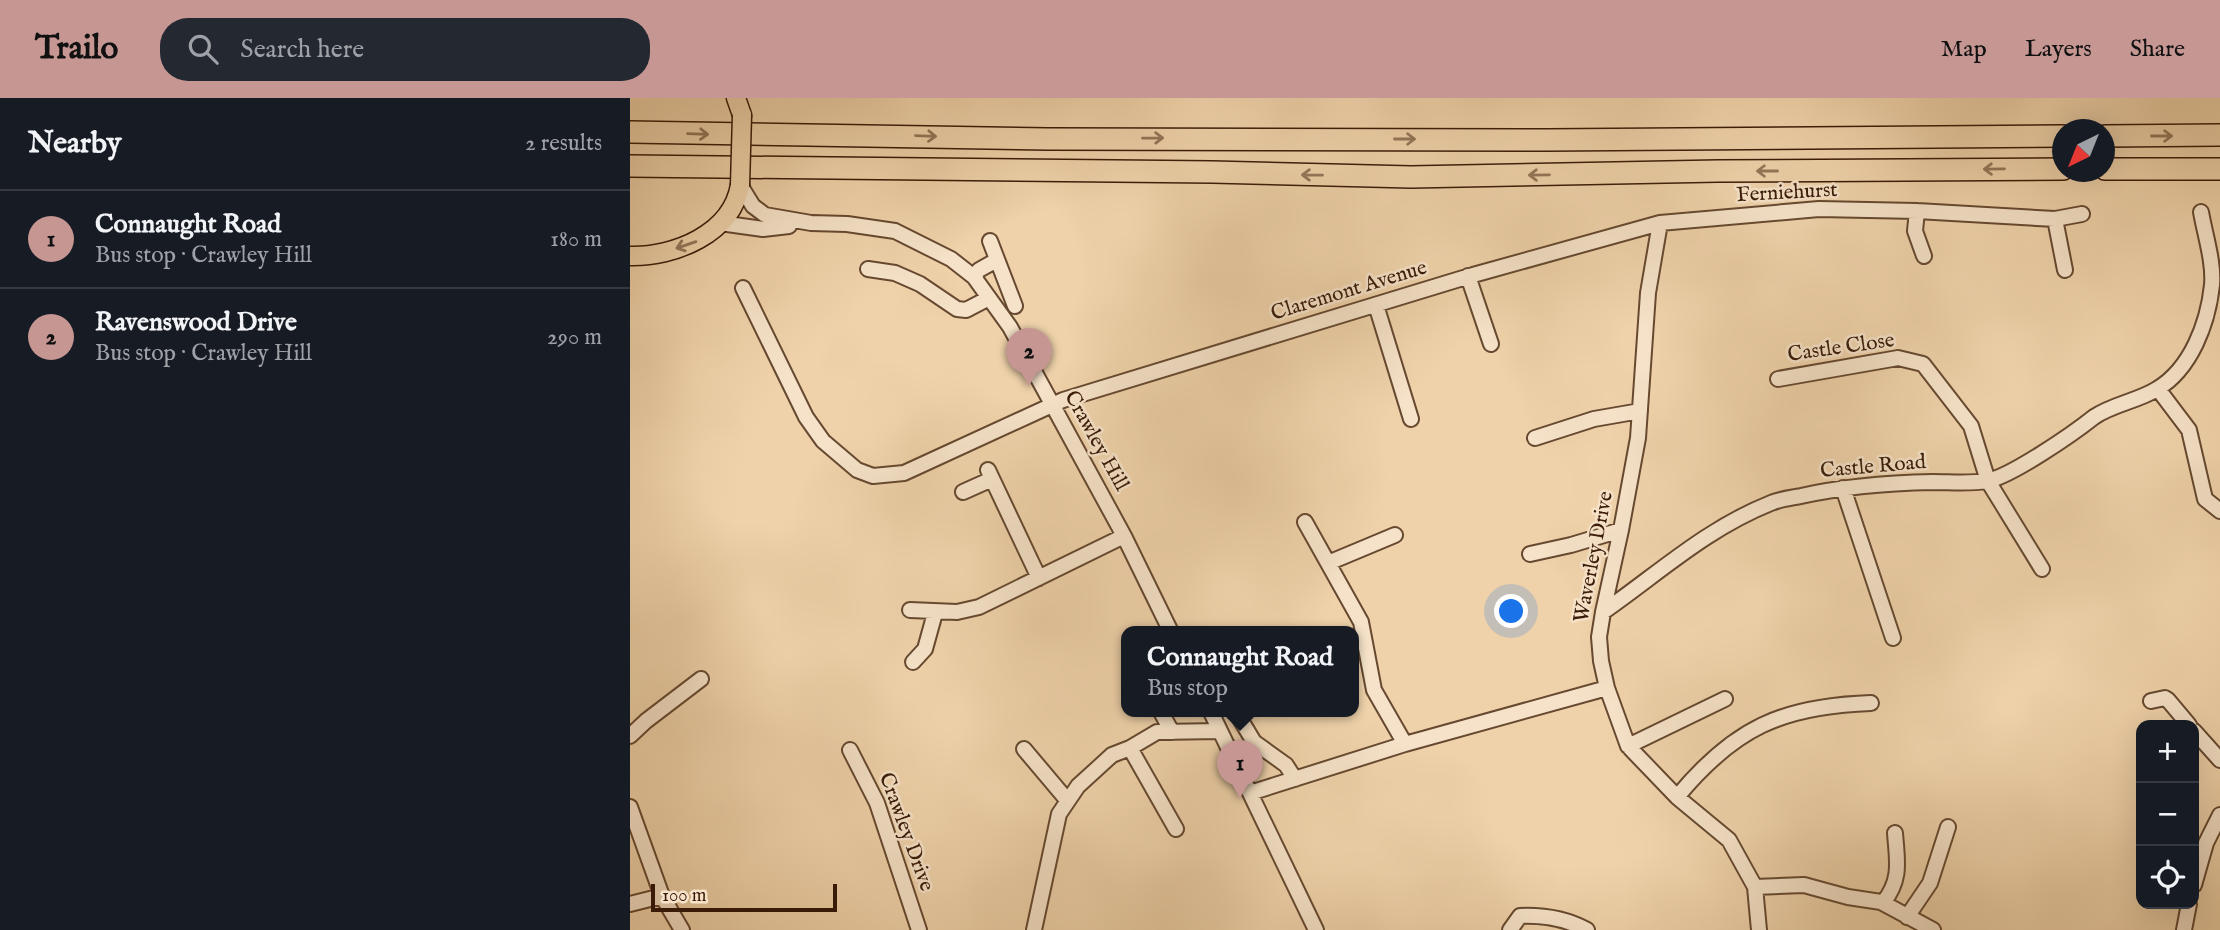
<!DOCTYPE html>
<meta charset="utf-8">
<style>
body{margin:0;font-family:"IM FELL English",serif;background:#242831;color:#f1f3f6}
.controls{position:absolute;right:21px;bottom:21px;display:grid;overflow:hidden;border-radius:14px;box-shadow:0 7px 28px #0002}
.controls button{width:63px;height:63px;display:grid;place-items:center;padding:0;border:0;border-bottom:2px solid #363941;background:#171b24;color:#f1f3f6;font:35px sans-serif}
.compass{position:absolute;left:1422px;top:21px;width:63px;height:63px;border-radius:50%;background:#171b24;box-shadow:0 7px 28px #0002;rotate:223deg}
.scale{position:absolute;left:21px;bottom:18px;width:186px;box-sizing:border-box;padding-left:7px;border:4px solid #391b08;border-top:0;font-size:19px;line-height:24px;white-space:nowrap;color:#391b08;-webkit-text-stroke:5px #f5e2c8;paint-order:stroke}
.you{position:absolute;left:882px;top:514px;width:24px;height:24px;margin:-18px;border:5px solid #fff;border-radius:50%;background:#1a73e8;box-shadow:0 0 0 10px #1a73e833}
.badge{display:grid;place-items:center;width:46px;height:46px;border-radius:50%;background:#c59692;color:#111;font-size:23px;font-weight:700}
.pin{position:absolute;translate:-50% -58px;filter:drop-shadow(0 2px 4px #0008)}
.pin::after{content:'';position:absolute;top:37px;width:24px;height:21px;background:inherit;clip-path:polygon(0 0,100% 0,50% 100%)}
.popup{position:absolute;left:491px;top:528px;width:238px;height:91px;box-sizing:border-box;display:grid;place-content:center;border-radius:14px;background:#171b24;filter:drop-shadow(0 2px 5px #0005);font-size:23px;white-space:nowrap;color:#9ea1a6}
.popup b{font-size:26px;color:#f1f3f6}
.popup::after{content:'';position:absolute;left:50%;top:100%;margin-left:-14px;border:14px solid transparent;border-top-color:#171b24}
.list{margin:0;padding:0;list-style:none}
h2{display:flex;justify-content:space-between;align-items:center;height:91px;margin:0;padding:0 28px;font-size:30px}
h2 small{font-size:23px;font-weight:400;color:#9ea1a6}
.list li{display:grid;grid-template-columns:46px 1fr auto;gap:21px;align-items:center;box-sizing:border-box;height:98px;padding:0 28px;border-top:2px solid #363941}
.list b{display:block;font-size:26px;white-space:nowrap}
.list p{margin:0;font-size:23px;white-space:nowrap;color:#9ea1a6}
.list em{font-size:23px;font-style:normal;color:#9ea1a6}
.icon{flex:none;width:38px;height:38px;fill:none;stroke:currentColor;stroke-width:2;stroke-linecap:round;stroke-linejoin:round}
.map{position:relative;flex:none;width:1590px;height:832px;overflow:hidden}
header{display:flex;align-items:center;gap:42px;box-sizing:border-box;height:98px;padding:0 35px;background:#c59692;color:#111}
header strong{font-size:33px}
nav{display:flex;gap:38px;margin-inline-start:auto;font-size:24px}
.search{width:490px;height:63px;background:#242831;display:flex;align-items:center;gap:18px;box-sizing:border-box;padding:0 24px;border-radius:28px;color:#9ea1a6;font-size:26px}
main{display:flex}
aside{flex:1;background:#171b24}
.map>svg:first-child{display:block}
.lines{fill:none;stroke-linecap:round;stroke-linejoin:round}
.minor-casing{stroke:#664930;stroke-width:18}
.major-casing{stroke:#391b08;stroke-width:21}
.highway-casing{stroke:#391b08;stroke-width:24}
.minor{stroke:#f5e2c8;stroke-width:14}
.major{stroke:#efd2aa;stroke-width:18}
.highway{stroke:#efd2aa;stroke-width:21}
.major-bridge-casing{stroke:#391b08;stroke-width:21;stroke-linecap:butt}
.major-bridge{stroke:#efd2aa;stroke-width:18}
.oneway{stroke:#947659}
.labels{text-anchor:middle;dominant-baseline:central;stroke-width:5;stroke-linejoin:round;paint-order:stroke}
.street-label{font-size:21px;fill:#391b08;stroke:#f5e2c8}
</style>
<header>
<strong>Trailo</strong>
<div class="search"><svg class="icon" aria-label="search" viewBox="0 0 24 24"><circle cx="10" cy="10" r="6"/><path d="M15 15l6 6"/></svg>Search here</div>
<nav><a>Map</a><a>Layers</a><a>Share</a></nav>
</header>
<main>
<aside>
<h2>Nearby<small>2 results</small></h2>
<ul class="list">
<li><span class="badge">1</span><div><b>Connaught Road</b><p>Bus stop · Crawley Hill</p></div><em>180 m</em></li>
<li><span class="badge">2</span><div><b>Ravenswood Drive</b><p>Bus stop · Crawley Hill</p></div><em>290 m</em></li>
</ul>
</aside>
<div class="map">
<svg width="1590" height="832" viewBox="0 0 1590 832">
<rect width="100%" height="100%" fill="#efd2aa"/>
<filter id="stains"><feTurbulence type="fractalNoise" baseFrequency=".00286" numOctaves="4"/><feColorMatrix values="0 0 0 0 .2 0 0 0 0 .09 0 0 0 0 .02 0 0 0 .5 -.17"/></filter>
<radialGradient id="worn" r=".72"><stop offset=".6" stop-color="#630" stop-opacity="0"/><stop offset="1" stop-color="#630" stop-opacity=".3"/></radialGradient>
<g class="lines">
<g class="minor-casing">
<path id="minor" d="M110,87L123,108L135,117L181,125L217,126L265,133L321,161L344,179L380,229L494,438L541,534
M1287,113L1285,133L1294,158
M1425,121L1435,172
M90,125L133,131L159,128
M1030,125L1018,195L1008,340L991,432L973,514L969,539L971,563L977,590L998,648L1047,699L1099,742L1125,789L1129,832
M360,143L385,208
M238,171L265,175L290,186L327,211L336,212L359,200
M838,178L861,246
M344,179L349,172L367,162
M113,190L176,319L193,343L227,372L243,378L274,375L433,302L843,177L1030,125L1189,111L1287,113L1425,121L1452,116
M746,207L781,321
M1148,281L1268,260L1293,266L1341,328L1358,383L1412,471
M1528,291L1559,332L1575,401L1590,413
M905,340L964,321L1010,313
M358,372L409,480
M1213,390L1263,540
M333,394L362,381
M675,424L731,524L744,592L775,646
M900,456L941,447L991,432
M698,465L765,437
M280,512L327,514L349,509L494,438
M973,514C1029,475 1076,431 1141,405C1150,401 1161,400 1171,398C1215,388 1258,385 1303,384C1320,384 1339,386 1356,383C1379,380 1444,335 1464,319C1483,306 1508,303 1527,291C1561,271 1578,225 1582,187C1584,164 1575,137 1571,114
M283,564L295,551L305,515
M1521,603L1535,600L1538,602L1559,627
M531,614L542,634
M581,614L686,832
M606,614L624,644L656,667L665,681
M1564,633L1590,662
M0,638L16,623L71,581
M998,648L1095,601
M500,650L546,731
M394,651L437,702
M220,652L247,705L289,832
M620,695L775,646L977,590
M1047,699C1104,630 1152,608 1241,605
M0,709L32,798L52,832
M1564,787L1576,745L1590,717
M1125,789L1174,787L1218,799L1251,804L1303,832
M1253,805C1272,781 1267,763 1265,735
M0,806L32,798
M1277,819L1300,785L1318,729
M404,832L429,716L448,688L482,657L500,650L527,634L590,633
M880,832L890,818C914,817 935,820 957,832
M1554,832L1559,806"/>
</g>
<g class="major-casing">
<path id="major" d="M106,0L112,17
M0,158C44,159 102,136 110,87"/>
</g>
<g class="highway-casing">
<path id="highway" d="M0,34L418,41L917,42L1433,38
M1475,38L1590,37
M0,68L582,74L781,79L1088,73L1433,71
M1475,71H1590"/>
</g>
<use href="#minor" class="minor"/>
<use href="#major" class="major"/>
<use href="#highway" class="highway"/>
<g class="major-bridge-casing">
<path id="major-bridge" d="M110,87L112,17"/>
</g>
<use href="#major-bridge" class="major-bridge"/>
</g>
<defs><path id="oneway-shaft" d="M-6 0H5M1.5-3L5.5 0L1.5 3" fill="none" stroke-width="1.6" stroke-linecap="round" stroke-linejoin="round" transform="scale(1.75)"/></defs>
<g class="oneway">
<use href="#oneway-shaft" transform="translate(68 36) rotate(2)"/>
<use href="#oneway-shaft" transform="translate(296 38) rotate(2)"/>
<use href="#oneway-shaft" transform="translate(1532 38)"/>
<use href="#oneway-shaft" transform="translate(523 40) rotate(-1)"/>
<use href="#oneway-shaft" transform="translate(775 41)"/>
<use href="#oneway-shaft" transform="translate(1364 71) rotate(179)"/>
<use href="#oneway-shaft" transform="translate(1137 73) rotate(180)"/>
<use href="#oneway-shaft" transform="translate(682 77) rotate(-179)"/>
<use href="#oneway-shaft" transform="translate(909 77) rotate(179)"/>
<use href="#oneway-shaft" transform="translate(56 147) rotate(161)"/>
</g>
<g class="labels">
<g class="street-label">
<text transform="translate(1157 95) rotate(-3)">Ferniehurst</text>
<text transform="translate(719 193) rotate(-17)">Claremont Avenue</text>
<text transform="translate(1211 250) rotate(-8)">Castle Close</text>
<text transform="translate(466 343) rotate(61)">Crawley Hill</text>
<text transform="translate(1243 369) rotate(-5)">Castle Road</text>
<text transform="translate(964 459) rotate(-79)">Waverley Drive</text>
<text transform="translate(276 734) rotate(70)">Crawley Drive</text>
</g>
</g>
<rect width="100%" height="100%" filter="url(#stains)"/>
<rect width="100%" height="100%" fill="url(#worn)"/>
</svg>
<div class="controls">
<button>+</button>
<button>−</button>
<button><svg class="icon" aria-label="locate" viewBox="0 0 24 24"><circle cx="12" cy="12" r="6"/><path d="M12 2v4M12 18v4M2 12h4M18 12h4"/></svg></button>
</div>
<svg class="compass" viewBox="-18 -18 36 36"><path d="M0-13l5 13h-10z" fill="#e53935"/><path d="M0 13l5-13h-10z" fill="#9ea1a6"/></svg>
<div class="scale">100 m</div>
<div class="you"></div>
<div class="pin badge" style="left:610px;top:700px">1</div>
<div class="popup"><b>Connaught Road</b>Bus stop</div>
<div class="pin badge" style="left:399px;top:288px">2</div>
</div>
</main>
